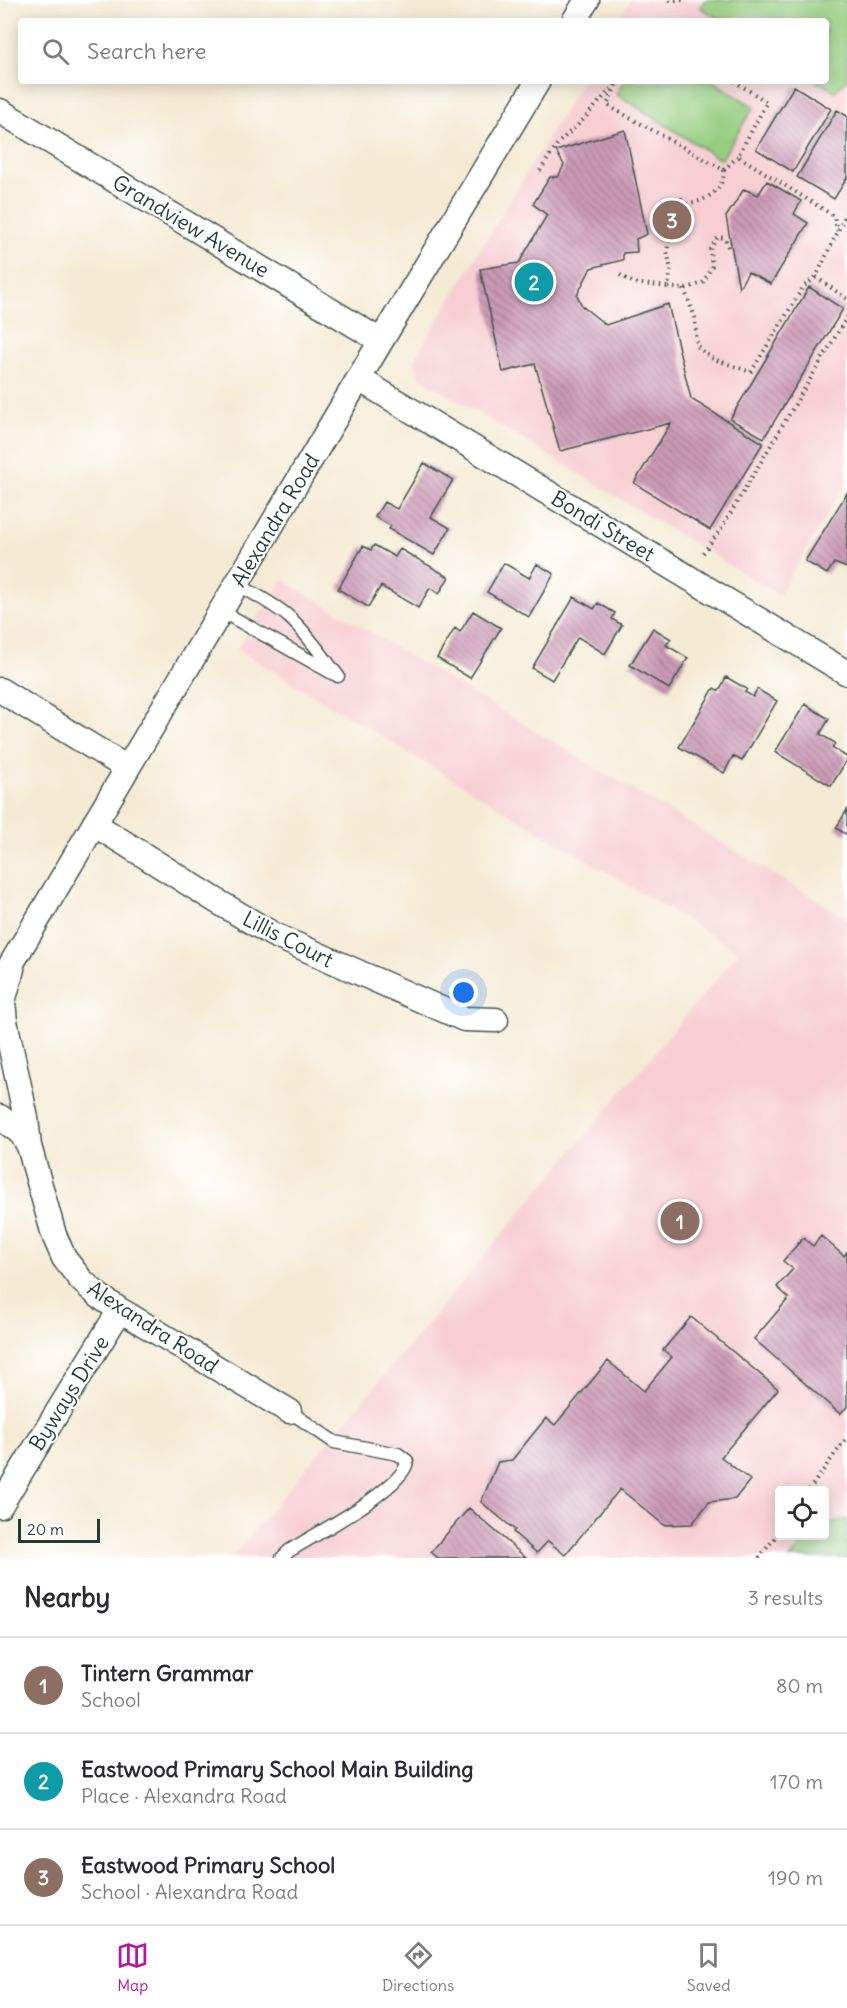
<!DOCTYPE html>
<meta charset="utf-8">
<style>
body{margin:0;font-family:Delius,sans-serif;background:#f7f7f7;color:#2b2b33}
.controls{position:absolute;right:18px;bottom:18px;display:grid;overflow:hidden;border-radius:6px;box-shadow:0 3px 15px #0003}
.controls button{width:54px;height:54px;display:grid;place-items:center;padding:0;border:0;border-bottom:2px solid #e1e1e2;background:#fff;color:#2b2b33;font:30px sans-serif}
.scale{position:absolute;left:18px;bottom:15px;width:82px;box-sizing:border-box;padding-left:6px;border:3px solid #1f3d34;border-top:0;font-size:16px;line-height:21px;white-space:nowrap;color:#1f3d34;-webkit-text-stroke:4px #fff;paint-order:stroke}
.you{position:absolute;left:464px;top:993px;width:21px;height:21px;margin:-15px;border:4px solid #fff;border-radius:50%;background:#1a73e8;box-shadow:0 0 0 9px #1a73e833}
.badge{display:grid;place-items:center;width:39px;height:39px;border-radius:50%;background:#b5179e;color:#fff;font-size:20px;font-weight:700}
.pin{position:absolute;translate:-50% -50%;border:3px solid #fff;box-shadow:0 2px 6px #0006}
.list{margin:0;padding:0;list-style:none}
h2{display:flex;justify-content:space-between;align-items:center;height:78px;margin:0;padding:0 24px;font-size:26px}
h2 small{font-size:20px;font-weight:400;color:#7c7c81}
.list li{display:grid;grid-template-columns:39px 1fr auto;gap:18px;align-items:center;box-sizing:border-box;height:96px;padding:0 24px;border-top:2px solid #e1e1e2}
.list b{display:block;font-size:22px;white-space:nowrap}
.list p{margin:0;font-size:20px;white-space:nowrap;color:#7c7c81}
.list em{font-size:20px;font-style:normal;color:#7c7c81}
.icon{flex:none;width:33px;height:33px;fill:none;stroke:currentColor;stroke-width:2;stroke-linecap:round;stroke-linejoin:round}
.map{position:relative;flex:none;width:847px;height:1558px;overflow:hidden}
.search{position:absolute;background:#fff;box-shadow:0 3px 15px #0003;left:18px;right:18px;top:18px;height:66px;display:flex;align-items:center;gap:15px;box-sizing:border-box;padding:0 21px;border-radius:6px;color:#7c7c81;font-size:22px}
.sheet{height:366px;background:#fff}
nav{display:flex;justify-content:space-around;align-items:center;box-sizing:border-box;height:84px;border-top:2px solid #e1e1e2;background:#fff;font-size:16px;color:#7c7c81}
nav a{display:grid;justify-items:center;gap:3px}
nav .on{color:#b5179e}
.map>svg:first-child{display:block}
.built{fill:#f7cfd3;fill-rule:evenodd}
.park{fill:#96cd80;stroke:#5a855a;stroke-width:1.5}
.building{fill:url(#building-back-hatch)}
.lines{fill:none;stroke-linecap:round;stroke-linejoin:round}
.service-casing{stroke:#3f574c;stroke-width:15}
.minor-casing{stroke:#3f574c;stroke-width:27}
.path{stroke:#3f574c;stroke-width:4;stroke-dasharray:1.5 4.5;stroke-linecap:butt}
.service{stroke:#fff;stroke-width:12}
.minor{stroke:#fff;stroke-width:24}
.labels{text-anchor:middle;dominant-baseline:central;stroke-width:4.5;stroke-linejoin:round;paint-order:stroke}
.street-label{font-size:21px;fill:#1f3d34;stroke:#fff}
</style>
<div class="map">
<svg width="847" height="1558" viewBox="0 0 847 1558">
<defs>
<pattern id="building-back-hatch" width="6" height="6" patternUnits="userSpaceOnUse" patternTransform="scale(1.5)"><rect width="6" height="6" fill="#cc9ab6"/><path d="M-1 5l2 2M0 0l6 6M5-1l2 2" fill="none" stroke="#a57f95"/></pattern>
</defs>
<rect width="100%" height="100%" fill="#fff"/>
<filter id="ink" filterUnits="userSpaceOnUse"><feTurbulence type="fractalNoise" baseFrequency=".0167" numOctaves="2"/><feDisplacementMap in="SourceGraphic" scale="12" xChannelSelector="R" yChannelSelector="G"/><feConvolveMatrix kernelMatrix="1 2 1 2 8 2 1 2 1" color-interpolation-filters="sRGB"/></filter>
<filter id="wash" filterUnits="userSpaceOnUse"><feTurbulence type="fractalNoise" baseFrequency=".008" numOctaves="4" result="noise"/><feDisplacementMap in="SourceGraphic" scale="24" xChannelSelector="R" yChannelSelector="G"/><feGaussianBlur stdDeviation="1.35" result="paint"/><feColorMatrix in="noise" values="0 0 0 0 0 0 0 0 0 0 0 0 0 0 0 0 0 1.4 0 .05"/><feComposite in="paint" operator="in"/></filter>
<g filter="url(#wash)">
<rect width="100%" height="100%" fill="#f5ead4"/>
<path class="built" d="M630,0H847V482L779,595L419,377L414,360L582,81H826V21H618Z
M283,580L847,918V1558H231L739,952L237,649ZM780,1490H824V1536H780Z"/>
<path class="park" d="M705,0H847V79L835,91L815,81H826V21H722L700,7Z
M624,81H713L754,107L721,160L616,94Z
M847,1519V1558H790L811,1536H824L825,1525Z"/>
<g id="blocks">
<path class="building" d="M794,86L831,109L793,172L756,149Z
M837,110L847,116V178L834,199L797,177Z
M625,130L647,234L636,239L637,252L623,253V260L591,268L577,295L582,306L606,325L668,304L691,399L763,443L710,530L634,483L671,423L560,451L535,364L503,372L480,269L519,263L547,215L533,204L550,177H558L564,165L556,151Z
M767,181L801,201L794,214L808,223L771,284L748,272L739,288L726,217L744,189L758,195Z
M809,287L843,309L764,438L730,419Z
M424,463L453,480L431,517L450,528L434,555L389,529L391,526L375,517L384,502L397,509Z
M847,493V568L834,563L827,574L805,561Z
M374,545L395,557L400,549L449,577L439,594L430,588L418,608L381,586L368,607L338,589L363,546L371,550Z
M504,563L529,578L537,564L554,574L529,617L487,592Z
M574,597L594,609L598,603L615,613L612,619L622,625L605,654L578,637L552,680L532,668Z
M473,611L501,628L470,678L437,658L455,628L460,632Z
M653,628L671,639L666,645L688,658L669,689L630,665Z
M726,677L747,689L745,692L753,697L757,689L777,701L742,761L733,756L724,773L679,747L714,688L719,691Z
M805,704L829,719L820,734L835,743L832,748L847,757V760L831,786L775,752Z
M847,810V835L836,828Z
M821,1236L844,1256L847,1252V1407L840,1414L754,1339L789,1298L777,1287L793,1269L783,1261L803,1238L813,1246Z
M691,1317L778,1389L721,1457L750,1480L735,1499L709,1502L692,1524L664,1525L620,1489L565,1555L548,1541L537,1553L513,1532L515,1530L481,1502L498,1462L512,1460L546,1418L555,1425L608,1361L644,1391L672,1357L663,1350Z
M469,1508L526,1558H438L431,1552Z"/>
</g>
</g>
<g filter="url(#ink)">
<use href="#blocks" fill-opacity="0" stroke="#3f574c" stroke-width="1.5"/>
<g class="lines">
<g class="service-casing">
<path id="service" d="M237,584C254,594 274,604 289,617C308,634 322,656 338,676
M221,611L334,674
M282,1558L289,1551C312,1536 406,1487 407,1461L398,1454L334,1442L289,1411"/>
</g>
<g class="minor-casing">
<path id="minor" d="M574,21L587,0
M0,111L381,341
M359,379L847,673
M0,690L127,768
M94,824L220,903L274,935L464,1019L496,1020
M12,969L3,1002L5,1021L26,1118L29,1146L54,1235L64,1258L81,1280L99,1296L120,1310L289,1411
M0,983L381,341L538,81
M0,1117L21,1133L29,1146
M0,1506L120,1310"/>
</g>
<path class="path" d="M669,0H685
M734,81L767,102L738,156L834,216L837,231
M616,85L607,105L724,170C725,192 701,203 683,205L682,197
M724,170L738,156
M540,171L558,143L582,121L618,81
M847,212L816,277L847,299
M620,275L634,283L668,287L671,270L667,251L670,237L679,221L683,205
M668,287L684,289L703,283L712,266L710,249L718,237L725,238L729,250
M684,289L695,317L697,346L711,358L751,372L804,286L816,277
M703,553L721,529L847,317
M809,1490L847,1437
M759,1558L780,1531"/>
<use href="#service" class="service"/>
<use href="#minor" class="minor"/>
</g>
</g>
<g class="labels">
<g class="street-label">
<text transform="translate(191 226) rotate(31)">Grandview Avenue</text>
<text transform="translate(275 520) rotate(-59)">Alexandra Road</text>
<text transform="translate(603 526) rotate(31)">Bondi Street</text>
<text transform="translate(288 939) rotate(27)">Lillis Court</text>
<text transform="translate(153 1327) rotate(33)">Alexandra Road</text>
<text transform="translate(69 1393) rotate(-58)">Byways Drive</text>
</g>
</g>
</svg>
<div class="controls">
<button><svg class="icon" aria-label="locate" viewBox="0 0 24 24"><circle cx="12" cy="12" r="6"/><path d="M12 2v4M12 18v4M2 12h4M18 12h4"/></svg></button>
</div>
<div class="scale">20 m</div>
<div class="you"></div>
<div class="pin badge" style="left:680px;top:1221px;background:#8d6e63">1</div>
<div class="pin badge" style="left:534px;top:282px;background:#0f9aa8">2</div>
<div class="pin badge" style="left:672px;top:220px;background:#8d6e63">3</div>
<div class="search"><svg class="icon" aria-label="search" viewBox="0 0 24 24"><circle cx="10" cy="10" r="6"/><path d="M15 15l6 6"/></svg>Search here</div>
</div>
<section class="sheet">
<h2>Nearby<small>3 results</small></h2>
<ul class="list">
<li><span class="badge" style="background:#8d6e63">1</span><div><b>Tintern Grammar</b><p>School</p></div><em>80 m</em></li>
<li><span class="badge" style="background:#0f9aa8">2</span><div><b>Eastwood Primary School Main Building</b><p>Place · Alexandra Road</p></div><em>170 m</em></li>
<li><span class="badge" style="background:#8d6e63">3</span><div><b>Eastwood Primary School</b><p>School · Alexandra Road</p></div><em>190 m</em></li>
</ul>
</section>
<nav>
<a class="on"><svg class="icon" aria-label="map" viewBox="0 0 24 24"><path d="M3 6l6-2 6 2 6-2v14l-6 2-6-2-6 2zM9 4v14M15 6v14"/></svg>Map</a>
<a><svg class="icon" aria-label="directions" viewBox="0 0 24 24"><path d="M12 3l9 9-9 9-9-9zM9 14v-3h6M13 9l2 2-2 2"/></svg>Directions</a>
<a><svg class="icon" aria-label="saved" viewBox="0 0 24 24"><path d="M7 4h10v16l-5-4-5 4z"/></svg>Saved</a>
</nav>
